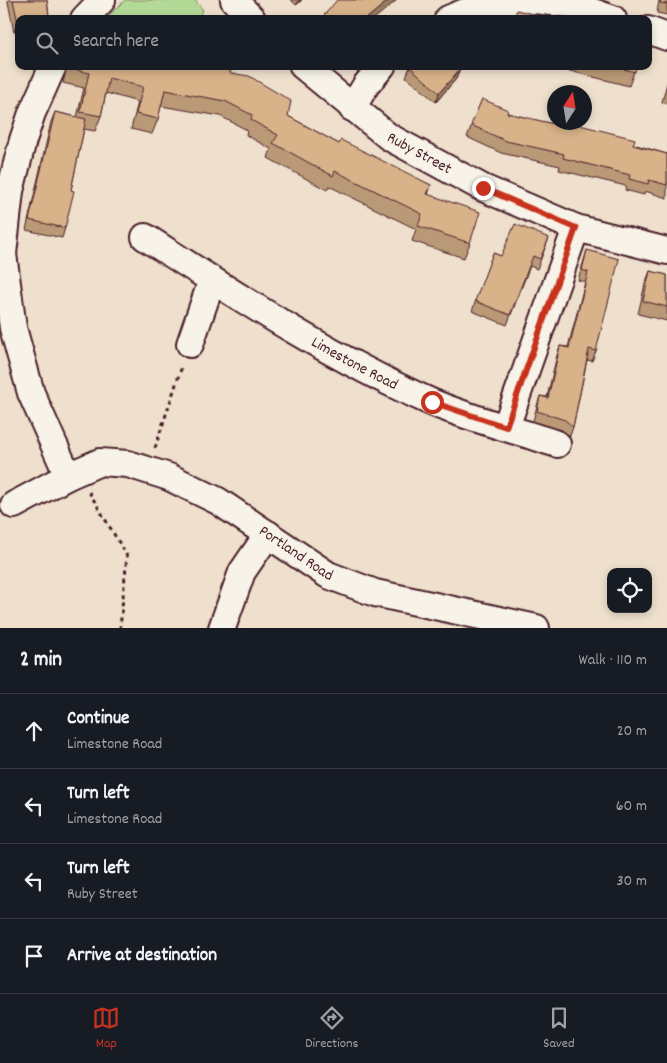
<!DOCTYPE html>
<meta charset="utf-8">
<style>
body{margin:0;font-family:Dekko,sans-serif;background:#20242c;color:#f1f3f6}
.controls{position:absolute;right:15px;bottom:15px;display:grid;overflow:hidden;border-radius:10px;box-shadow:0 2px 8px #0003}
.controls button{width:45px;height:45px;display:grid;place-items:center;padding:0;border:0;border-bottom:1px solid #363941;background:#171b24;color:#f1f3f6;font:25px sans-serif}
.compass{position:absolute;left:547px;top:85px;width:45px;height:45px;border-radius:50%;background:#171b24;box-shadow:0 2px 8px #0003;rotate:12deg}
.stop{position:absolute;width:15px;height:15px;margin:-11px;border:4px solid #c8321e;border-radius:50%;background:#fff}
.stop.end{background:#c8321e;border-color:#fff;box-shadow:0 1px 5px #0008}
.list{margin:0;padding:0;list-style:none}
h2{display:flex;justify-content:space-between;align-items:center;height:65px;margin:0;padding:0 20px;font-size:21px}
h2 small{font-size:16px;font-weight:400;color:#9ea1a6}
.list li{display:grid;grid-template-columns:32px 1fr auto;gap:15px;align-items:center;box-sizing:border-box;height:75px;padding:0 20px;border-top:1px solid #363941}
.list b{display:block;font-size:19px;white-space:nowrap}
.list p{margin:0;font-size:16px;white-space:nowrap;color:#9ea1a6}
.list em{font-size:16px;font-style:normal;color:#9ea1a6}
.icon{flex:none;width:28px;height:28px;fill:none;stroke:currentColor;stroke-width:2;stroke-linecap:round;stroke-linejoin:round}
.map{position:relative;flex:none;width:667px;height:628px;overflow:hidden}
.search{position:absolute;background:#171b24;box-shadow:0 2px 8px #0003;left:15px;right:15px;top:15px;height:55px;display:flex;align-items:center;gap:12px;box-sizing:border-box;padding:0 18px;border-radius:10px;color:#9ea1a6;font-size:19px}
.sheet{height:365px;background:#171b24}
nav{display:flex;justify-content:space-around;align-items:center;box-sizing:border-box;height:70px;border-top:1px solid #363941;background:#171b24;font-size:14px;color:#9ea1a6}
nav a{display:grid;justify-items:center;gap:2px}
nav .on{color:#c8321e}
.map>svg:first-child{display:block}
.green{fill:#b2d995;stroke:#7e7c60}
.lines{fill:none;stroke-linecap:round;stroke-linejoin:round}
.minor-casing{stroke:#4a1f2b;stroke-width:30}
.path{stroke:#4a1f2b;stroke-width:3;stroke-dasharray:4 4;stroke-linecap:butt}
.minor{stroke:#f7f3e8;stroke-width:26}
.wall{fill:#ba9976;stroke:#4a1f2b}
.shaded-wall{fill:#977d60;stroke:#4a1f2b}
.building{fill:#d8b289;stroke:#4a1f2b}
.route{stroke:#c8321e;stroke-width:6}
.labels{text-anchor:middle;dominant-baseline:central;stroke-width:4.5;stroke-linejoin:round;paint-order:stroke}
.street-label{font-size:16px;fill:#4a1f2b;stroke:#f7f3e8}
</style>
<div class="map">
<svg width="667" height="628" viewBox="0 0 667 628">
<rect width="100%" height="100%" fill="#eee0cc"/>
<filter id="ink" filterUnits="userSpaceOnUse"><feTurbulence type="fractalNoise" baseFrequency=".02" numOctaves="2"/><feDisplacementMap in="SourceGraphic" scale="10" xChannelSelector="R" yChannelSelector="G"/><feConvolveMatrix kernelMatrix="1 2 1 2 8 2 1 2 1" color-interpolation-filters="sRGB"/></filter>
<g filter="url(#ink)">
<path class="green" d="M125,0H195L203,10L197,19H112L107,17Z"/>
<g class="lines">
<g class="minor-casing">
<g id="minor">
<path d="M234,0L252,19"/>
<path d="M534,0L570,4L613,19"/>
<path d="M84,19L102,0"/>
<path d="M448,19C476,6 504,2 534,0"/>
<path d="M648,30L667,37"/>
<path d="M53,66L32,113L23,140L10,191L3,254L13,328L31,393L68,476"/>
<path id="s1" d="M303,66L389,137L483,188L576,228L667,251"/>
<path d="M352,108L366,85L382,66"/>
<path id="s2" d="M145,237C237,296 330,357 431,402C471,419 515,430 557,444"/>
<path d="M190,344L212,280"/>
<path d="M506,427L576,228"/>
<path id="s3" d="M14,505L68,476L100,462L128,464L169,477L218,501L328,575L375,593L536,628"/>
<path d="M222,628L242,572L268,534"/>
</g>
</g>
<path class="path" d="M155,448L182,366
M89,492L127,556L120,628"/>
<use href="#minor" class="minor"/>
</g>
<path class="wall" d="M8,0H47L49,16L48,19H19V31L14,32L8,2Z
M291,0H302L296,5Z
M659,0H667V15L657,13Z
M67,66H231L230,73L288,116L339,144L431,185L428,195L470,243L464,258L412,241L416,229L329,186L327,190L268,158L271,149L246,135L247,130L220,116L161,106L158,119L152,134L131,129L138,102L106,93L101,116L95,131L84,129L71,190L65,228L62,238L26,230L51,122L55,112L77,117L84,88L63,83Z
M562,66H636L629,86L562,69Z
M410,67L460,69L456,79L436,102L406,77Z
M667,83V104L662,102Z
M482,99L507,113L557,125L558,122L667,154V198L645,191L644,195L625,190L626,186L559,170L560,166L501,153L467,137Z
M549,238L537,269L530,266L507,325L472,311L493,253L501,256Z
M587,250L596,351L592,361L587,360L573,427L570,436L562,430L533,421L537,406L540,396L547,397L557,355L560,346L568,347L585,282L578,280Z
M650,271L667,275V321L638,314L645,284Z"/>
<path class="shaded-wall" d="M299,0H302L296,5Z
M389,0H397L374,19H366Z
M49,16L48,19H36Z
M18,23H19V31L14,32Z
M460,69L456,79L436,102L439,93Z"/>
<path class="building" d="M13,0H47L49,16L36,19H19V23H18Z
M337,0H389L366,19H321Z
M661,0H667V4L660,3Z
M517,10L551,19H513Z
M68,66H231L230,73L249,76L291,101L288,116L339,144L341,140L431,185L427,194L480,212L470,243L418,226L422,214L335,171L333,176L273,143L278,135L251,120L252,115L225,101L165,90L158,119L136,114L143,87L109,78L101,116L80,112L89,73L68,68Z
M410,66H456L460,69L439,93L410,67Z
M613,66H636L635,72Z
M482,99L508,110L507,113L558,125L559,122H568L635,139L633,145L667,154V185L649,180L648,184L629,179L630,175L563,158L564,154L506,141L471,125Z
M55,112L86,119L71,190L74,191L65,228L29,220Z
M515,224L549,238L540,259L533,256L510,315L475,301L493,253L501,256Z
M587,250L619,259L596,351L589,349L573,427L565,420L537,411L540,396L548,398L560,346L569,348L588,272L582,270Z
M650,271L667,275V307L643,301Z"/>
</g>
<g class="lines" filter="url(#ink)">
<path class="route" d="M432,402L506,427L576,228L483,188"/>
</g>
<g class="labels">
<g class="street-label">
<text stroke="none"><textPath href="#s1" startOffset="146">Ruby Street</textPath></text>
<text stroke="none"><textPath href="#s2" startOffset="245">Limestone Road</textPath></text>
<text stroke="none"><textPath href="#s3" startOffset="316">Portland Road</textPath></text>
</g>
</g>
</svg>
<div class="controls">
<button><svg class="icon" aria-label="locate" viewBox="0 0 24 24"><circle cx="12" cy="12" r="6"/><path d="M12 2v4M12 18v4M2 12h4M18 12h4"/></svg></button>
</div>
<svg class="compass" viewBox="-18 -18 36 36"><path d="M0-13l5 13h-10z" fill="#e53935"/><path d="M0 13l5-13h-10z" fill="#9ea1a6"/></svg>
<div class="stop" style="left:432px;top:402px"></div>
<div class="stop end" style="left:483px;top:188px"></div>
<div class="search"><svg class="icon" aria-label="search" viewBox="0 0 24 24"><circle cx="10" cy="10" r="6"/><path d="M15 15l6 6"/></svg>Search here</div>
</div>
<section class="sheet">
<h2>2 min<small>Walk · 110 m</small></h2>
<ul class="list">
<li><svg class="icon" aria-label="ahead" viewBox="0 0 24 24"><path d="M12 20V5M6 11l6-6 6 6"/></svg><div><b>Continue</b><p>Limestone Road</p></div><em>20 m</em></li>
<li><svg class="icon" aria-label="left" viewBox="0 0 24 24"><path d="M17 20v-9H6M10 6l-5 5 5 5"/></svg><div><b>Turn left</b><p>Limestone Road</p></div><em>60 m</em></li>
<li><svg class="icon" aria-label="left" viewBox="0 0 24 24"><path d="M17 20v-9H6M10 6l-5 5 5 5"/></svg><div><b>Turn left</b><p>Ruby Street</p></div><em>30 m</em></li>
<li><svg class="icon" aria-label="arrive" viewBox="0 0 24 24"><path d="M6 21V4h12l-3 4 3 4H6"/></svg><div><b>Arrive at destination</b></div></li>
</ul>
</section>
<nav>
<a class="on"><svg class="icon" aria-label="map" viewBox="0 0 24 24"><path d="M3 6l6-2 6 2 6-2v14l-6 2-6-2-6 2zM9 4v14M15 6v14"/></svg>Map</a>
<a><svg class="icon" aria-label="directions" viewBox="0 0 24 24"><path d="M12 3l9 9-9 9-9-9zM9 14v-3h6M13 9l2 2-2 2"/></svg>Directions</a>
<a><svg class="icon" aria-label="saved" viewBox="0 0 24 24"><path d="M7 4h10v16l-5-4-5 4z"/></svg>Saved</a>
</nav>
